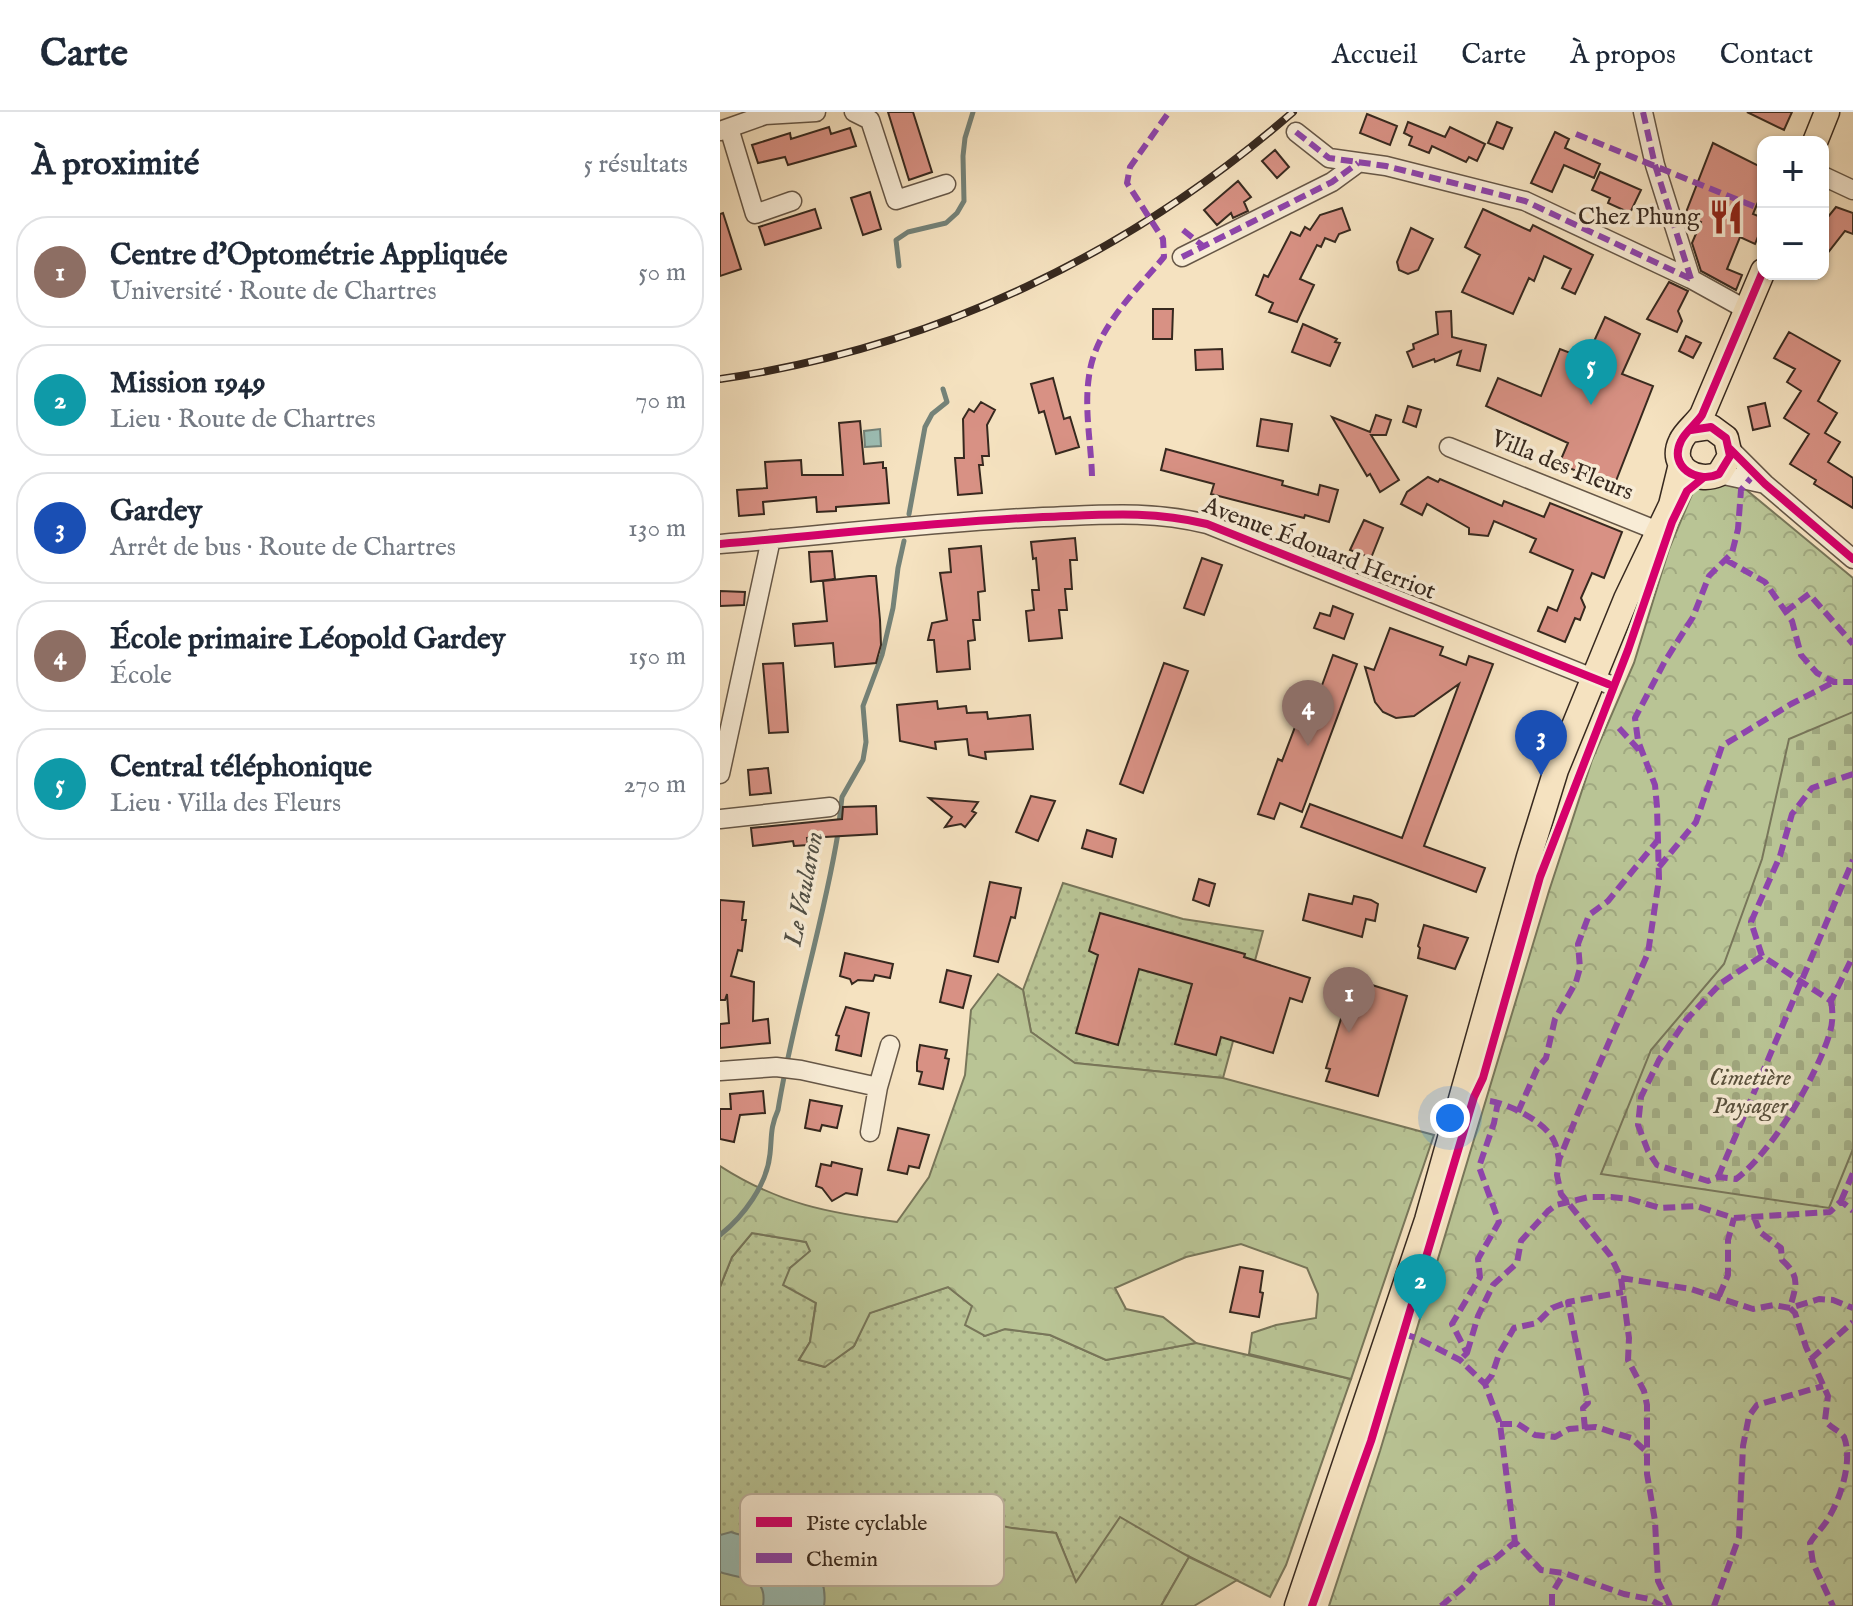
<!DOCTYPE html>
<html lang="fr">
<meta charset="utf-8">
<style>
body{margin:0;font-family:"IM FELL English",serif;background:#f2f2f3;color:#1f2937}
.controls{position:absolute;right:24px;top:24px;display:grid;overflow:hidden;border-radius:16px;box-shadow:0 2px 6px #0004}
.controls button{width:72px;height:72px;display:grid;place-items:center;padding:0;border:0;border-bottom:2px solid #e0e1e3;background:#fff;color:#1f2937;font:40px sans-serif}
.you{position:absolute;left:730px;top:1006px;width:28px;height:28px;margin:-20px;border:6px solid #fff;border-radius:50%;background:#1a73e8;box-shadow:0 0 0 12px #1a73e833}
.badge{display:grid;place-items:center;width:52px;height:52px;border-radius:50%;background:#8f2418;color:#fff;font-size:26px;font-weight:700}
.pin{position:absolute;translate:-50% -66px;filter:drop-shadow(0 2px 4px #0008)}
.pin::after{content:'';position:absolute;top:42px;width:28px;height:24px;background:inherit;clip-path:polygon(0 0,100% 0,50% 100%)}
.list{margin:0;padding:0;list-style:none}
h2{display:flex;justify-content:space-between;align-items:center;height:104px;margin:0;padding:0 32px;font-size:34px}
h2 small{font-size:26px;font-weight:400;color:#747a83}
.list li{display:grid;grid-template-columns:52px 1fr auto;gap:24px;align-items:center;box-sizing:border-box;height:112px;margin:0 16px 16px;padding:0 16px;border:2px solid #e0e1e3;border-radius:32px}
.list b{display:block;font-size:30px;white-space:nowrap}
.list p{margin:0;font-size:26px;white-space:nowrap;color:#747a83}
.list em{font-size:26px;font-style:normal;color:#747a83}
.map{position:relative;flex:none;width:1133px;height:1494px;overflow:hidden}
header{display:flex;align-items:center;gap:48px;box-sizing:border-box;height:112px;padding:0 40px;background:#fff;border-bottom:2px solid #e0e1e3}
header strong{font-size:38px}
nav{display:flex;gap:44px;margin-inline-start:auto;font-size:28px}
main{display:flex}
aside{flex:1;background:#fff}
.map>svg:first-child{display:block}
.grass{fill:url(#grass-dots);stroke:#78765a;stroke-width:2}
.forest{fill:url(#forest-crowns);stroke:#78765a;stroke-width:2}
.cemetery{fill:url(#cemetery-stones);stroke:#78765a;stroke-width:2}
.garden{fill:#b9c495;stroke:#78765a;stroke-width:2}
.water{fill:#9cbdb3;stroke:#748278;stroke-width:2}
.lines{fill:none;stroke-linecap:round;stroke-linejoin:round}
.stream{stroke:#748278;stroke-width:5}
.building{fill:#d89184;stroke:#37291f;stroke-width:2}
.minor-casing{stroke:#665747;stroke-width:21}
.major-casing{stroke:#37291f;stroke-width:27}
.minor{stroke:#f8ecd6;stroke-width:18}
.major{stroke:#f5e2c0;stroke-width:24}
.rail-casing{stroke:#37291f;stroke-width:8}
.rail{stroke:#f8ecd6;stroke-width:5;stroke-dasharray:15;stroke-linecap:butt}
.quiet{stroke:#8e44ad;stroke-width:6;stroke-dasharray:12 6;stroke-linecap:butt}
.cycleway-casing{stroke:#f8ecd6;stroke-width:13}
.cycleway{stroke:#d6006c;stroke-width:8}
.labels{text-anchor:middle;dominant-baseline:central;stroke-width:7;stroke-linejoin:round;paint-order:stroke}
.poi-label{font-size:24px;fill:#37291f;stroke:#f8ecd6;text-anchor:end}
.street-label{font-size:24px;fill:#37291f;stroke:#f8ecd6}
.park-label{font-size:24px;font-style:italic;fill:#58503c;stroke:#f8ecd6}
.water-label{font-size:26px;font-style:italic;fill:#504e44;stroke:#f8ecd6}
.key{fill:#f8ecd6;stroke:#beb29f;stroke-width:2}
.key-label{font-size:22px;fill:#37291f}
</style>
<header>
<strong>Carte</strong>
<nav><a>Accueil</a><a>Carte</a><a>À propos</a><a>Contact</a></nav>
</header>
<main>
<aside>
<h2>À proximité<small>5 résultats</small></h2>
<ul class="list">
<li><span class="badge" style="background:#8d6e63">1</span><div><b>Centre d'Optométrie Appliquée</b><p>Université · Route de Chartres</p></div><em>50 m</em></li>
<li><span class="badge" style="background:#0f9aa8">2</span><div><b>Mission 1949</b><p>Lieu · Route de Chartres</p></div><em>70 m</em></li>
<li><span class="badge" style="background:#1a4fb4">3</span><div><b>Gardey</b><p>Arrêt de bus · Route de Chartres</p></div><em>130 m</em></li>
<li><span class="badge" style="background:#8d6e63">4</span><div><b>École primaire Léopold Gardey</b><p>École</p></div><em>150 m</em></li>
<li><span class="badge" style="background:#0f9aa8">5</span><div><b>Central téléphonique</b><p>Lieu · Villa des Fleurs</p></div><em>270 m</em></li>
</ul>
</aside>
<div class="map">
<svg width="1133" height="1494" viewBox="0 0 1133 1494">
<defs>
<pattern id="grass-dots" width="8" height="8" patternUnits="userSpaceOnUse" patternTransform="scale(2)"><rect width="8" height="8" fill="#b9c495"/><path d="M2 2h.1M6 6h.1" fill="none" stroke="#a0a880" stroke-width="1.8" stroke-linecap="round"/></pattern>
<pattern id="forest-crowns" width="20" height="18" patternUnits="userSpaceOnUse" patternTransform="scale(2)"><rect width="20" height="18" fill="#b9c495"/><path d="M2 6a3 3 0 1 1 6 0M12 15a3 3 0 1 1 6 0" fill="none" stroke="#a0a880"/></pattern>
<pattern id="cemetery-stones" width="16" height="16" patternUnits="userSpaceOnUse" patternTransform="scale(2)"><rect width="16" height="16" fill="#b9c495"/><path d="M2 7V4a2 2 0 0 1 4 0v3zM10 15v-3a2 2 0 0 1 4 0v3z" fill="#a0a880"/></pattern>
</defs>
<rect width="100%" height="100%" fill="#f5e2c0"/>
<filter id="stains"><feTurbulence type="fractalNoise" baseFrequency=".0025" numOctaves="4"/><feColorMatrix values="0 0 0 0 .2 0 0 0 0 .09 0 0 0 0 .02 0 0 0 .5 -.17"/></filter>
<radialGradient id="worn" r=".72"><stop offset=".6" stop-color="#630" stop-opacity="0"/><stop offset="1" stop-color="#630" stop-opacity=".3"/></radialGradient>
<path class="grass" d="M343,771L463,807L543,819L503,966L354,951L311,920L303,878Z
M32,1121L86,1130L91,1139L70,1156L96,1190L90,1230L79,1248L104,1255L134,1234L149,1201L228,1175L252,1194L264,1224L284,1217L330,1223L386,1248L476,1231L631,1267L566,1453L550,1485L432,1426L356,1471L336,1421L292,1416L77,1469L0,1440V1175L12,1145Z"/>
<path class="forest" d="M1018,371L1133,466V1494H609L660,1339L829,779L872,648L914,551L949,437L975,375Z
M278,862L303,878L311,920L355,951L503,966L714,1023L631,1267L529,1242L532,1221L556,1213L596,1206L598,1182L587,1156L521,1132L466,1145L395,1176L406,1197L443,1205L476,1231L386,1248L330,1223L285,1217L265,1224L245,1213L252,1194L228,1175L150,1201L134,1234L105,1255L79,1248L90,1230L96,1191L63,1173L70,1156L90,1139L86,1130L32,1121L12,1145L0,1175V1054C59,1092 109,1101 177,1110L209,1065L245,963L251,898Z
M217,1401L292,1416L336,1421L356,1470L400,1405L469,1445L441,1494H0V1440L76,1469L92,1420L151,1449L180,1405Z"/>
<path class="cemetery" d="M1133,600V1037L1109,1096L881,1062L931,938L1004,852L1042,747L1069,627Z"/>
<path class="garden" d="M469,1445L517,1468L474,1494H441Z"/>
<path class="water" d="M160,317L161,334L145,335L144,319Z
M11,1420C24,1425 35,1425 49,1427C81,1432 109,1461 104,1494H43C48,1462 24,1469 0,1460V1423Z"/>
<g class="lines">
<path class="stream" d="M179,154L176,128L188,120L226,111L237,101L244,89L243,44L245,26L253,0
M189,402L205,315L212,302L227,290L223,277
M119,711L122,685L143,648L146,630L143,594L162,543L173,496L178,456L184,429
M0,1123C23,1105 47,1073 50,1042C52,1024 50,1016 58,998C73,905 103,814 118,721"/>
</g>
<path class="building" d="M168,0H193L212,60L189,68Z
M1027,0H1072L1064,18Z
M647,2L677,14L670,33L640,21Z
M688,10L725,25L730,15L765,32L757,49L749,45L746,50L712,34L709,41L689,33L692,25L684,21Z
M777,10L792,16L783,37L768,31Z
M109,15L111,22L130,16L136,34L68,53L65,45L38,51L32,33L70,21L71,27Z
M835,20L849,27L845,36L880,52L874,66L844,53L832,80L811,71Z
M993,31L1043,56V78L1033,102L1043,106V112L1035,132L1020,125L1007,157L1022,163L1016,178L981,159L972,131L981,110L965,103Z
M555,38L569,55L557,66L542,49Z
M880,60L921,78L910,101L888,91L890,86L872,78Z
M518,69L531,85L524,90L528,99L513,106L511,101L497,113L484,98Z
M150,80L161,117L143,123L131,86Z
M1116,95L1133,101V122L1125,119L1103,147V111Z
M622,96L630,118L619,122L615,130L605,126L601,135L597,133L580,167L594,173L577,210L549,200L553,191L536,183L544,163L548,165L571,120L580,124L585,115L590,118L600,103Z
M95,97L101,116L45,133L39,115Z
M763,97L810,119L813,113L873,143L855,182L842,176L851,157L824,144L814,169L809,166L793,202L742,180L760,143L745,135Z
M3,101L21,157L0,164V102Z
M691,116L713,127L698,158L688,162L679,158L677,150Z
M949,170L968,179L958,199L962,209L957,220L927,207Z
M433,197H453L452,227H433Z
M731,199L732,225L766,233L760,259L737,253L741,239L715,250L714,247L693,255L687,240L694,237L693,232L718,222L716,200Z
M885,205L920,222L902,262L933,274L894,374L839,352L848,331L766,294L778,266L821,284L840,237L866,247Z
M583,212L617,227L615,230L620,231L610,254L572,240Z
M1069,220L1120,249L1098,289L1117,301L1105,321L1120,330L1108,350L1133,366V396L1094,372L1096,368L1070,352L1089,322L1064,306L1081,279L1067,270L1075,257L1054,246Z
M966,224L981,231L973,246L959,239Z
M502,237L503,257L476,258L475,238Z
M333,266L344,307L350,305L359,335L336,342L324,299L319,301L311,272Z
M261,290L275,298L267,313L269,344H262L263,353H259L262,381L238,383L235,346H244L243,307L249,297L254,300Z
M1045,291L1050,314L1033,318L1028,295Z
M688,294L701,298L696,315L683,310Z
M656,303L671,308L666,323H651L679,368L660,380L650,362L647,364L612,305L650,320Z
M541,307L572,312L568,339L537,334Z
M140,309L144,352L163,350V356H166L169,391L116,395V399L97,400L96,385L43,390L44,402L19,404L17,378L47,376L45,350L81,348L82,363H123L119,311Z
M446,337L563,369L562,373L598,383L600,373L618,378L609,410L585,403L584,406L491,382L494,372L441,358Z
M708,365L718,370L720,367L782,394L784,389L824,405L830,391L902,420L884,466L872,461L861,486L865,495L860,508L855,506L845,530L818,519L828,495L837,499L853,458L810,440L816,427L774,409L768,424L749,422V416L707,392L702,403L681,392L687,380Z
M644,408L663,416L651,446L630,438Z
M355,426L357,448H350L352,477H345L347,498H339L342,526L309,529L306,499L314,498L312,478H319L316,446L313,447L311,430Z
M261,434L265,479L258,480L260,508H253L255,528L248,529L250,557L217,560L214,528H208L212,511L227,508L220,461L231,460L229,437Z
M112,439L115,467L91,470L89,440Z
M482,446L502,453L484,503L464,496Z
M149,464H156L160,508L161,533L156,551L115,555L113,531L75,534L73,512L107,509L103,469Z
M0,479L25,480L24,493L0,494Z
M613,494L633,502L624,527L594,516L600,501L610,504Z
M670,516L723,535L720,543L746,553L749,544L773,552L704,734L765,756L756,780L581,715L590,692L682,726L739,572L694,604L676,606L663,600L655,590L645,555L654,558Z
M613,543L637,552L582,700L560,691L554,707L538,702L558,647L562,649L583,594L593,598Z
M63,551L68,620L49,621L43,552Z
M444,551L468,559L423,681L400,672Z
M217,589L218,597L246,594L247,601L267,600L268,607L310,603L313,637L265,640L266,647L249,643L247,627L215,630L216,637L180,629L177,593Z
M48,656L51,681L30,683L28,658Z
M311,684L335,689L318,729L296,720Z
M209,686L258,690L252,699L256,701L245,715L241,712L225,715L232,705Z
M156,694L157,722L87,726L88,733L74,734L73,729L33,734L31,716L122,707L123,695Z
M367,718L396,727L392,745L362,736Z
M479,767L495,772L489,794L473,788Z
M270,770L301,776L295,806L291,805L278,850L254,844Z
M589,782L632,792L634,784L651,788L658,792L655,809L646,807L642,825L583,808Z
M0,788L24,790L22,808H26L22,839L18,838L11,864L34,870L33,909L48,907L50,931L0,936V912L9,911L7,882L5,888H0Z
M380,801L525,842L524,845L590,866L582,890L570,886L553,941L501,925L496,943L455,932L472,872L419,857L398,933L356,921L378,843L369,839Z
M704,813L748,826L735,857L698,846L700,836L698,834Z
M125,841L173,852L170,866L155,863L153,869L138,868L132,872L130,867L120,864Z
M227,858L251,864L243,896L220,890Z
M636,868L687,884L658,984L606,969L610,957L606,956L627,887H630Z
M126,895L149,901L141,944L116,938L119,924L116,923Z
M200,933L227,938L225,946L229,947L223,977L199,972L202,960L197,959V950Z
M43,979L45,1001L20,1003L14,1030L0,1027V997H11L10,982Z
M90,988L122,994L117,1016L102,1013L100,1019L85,1016Z
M178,1016L209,1023L199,1056L189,1054L187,1062L168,1058Z
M112,1050L142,1057L137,1083L126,1081L112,1089L102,1076L96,1074L101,1052L111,1054Z
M520,1155L543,1159L540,1180L543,1181L539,1205L510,1200Z"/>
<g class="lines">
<g class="minor-casing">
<path id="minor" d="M134,0L150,8L176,88L226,72
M923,0L935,53L971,167
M9,16L35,102L72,89
M0,19L45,3L96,0
M576,20L609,46L666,54L805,89L971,167L1027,198
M1103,64L1133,78
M462,145L612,70L638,51
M729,335L938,419
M1010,337L1045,372L1133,447
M999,362L1045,372
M0,432C107,423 215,410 323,405C382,403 429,398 487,412L888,572
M0,662L51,427
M0,707L110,695
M0,959L56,955L81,958L158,975L150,1020
M158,975L170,933"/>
</g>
<g class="major-casing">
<path id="major" d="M1095,30L1107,0
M971,318L991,315L1006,326L1010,344L999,362C977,372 948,355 961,329C965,320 976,312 982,303L1043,159
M577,1494L707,1108L809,745L836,658L906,487L951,393L961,352"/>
</g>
<use href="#minor" class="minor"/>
<use href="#major" class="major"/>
<g class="rail-casing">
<path id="rail" d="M0,267C214,236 410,142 573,0"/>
</g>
<use href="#rail" class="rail"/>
<path class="quiet" d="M923,0L935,53L971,167
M576,20L609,46L666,54L805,89L971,167
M856,22L1043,98
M463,118L483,134
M462,145L612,70L638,51
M372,364C371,331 364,297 369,264C375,217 415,180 444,145L443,127L407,71L410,55L449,0
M1006,448L1045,470L1072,509L1081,543L1097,561L1114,570H1133
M1065,500L1089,482L1133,532
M899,616L919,638
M1133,662L1092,676L1072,702L1060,744L1031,810L1042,844L1111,889L1133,844
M939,755L976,710L1002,634L1071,592L1114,570
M1042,844L1001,871L966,908L939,948L921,985L918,1013L928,1039L937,1053L988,1069L998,1065L1016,1067C1051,1041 1098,963 1110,920C1113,910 1113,899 1111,889
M770,989C789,992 826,1010 834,1029C837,1035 838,1042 839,1048
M798,1000L817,957L826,946L835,907L856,870L860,856L858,832L869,803L888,789L938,728
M998,1065L1133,748
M1121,1089L1133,1061
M1034,1105L1040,1120L1061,1136L1062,1148C1081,1165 1076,1173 1070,1196
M901,1166L971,1177L1033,1197L1054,1193L1070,1196L1099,1187L1113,1188L1133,1196
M999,1184L1008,1163V1128L1014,1106
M1070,1196L1075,1201L1086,1235L1108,1284L1105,1308C1110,1316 1119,1318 1124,1325C1133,1348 1121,1385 1109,1405C1104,1415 1096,1421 1090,1431L1093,1451L1113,1494
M683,1222L697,1226L740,1248L765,1272L780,1312L795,1430L821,1458L844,1461L904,1482L929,1487L942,1494
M747,1241L758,1204L773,1173L797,1151L801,1129L828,1099L836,1093L869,1085H891L910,1087L940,1096L976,1094L1014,1106L1110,1100L1121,1089L1133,1099
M743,1245L747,1241L732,1212L760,1165L758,1147L779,1110L759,1055L774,1011L778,990
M1091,1247L1133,1210
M765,1272L772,1263L779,1242L794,1216L817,1211L832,1196L848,1190
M780,1312H798L815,1323L835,1325L849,1317L876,1315L911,1326L928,1341
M865,1317L863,1296L868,1291L848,1190L903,1180
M721,1494L746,1473L759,1456L776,1446L795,1430
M832,1494V1481L844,1461
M950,1494L938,1469L935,1409L927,1362V1293L924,1279L908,1248L909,1226L901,1166L890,1143L841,1082L837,1063L839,1048L858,1001L928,841L939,767L937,695L935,673L918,629L915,606L945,549L973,505L989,464L1012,441L1018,417L1021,378L1035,361
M994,1494L1019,1425L1023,1334L1029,1304L1037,1293L1103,1274"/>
<g class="cycleway-casing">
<path id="cycleway" d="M971,318L991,315L1006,326L1010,344L999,362C977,372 948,355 961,329C965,320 976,312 982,303L1043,159
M1010,337L1045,372L1133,447
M0,432C107,423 215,410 323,405C382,403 429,398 487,412L888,572
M592,1494L651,1329L754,985L763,966L820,765L908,538L952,410L967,379L983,366"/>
</g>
<use href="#cycleway" class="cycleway"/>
</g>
<defs>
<g id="restaurant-bare" transform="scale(2.76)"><path d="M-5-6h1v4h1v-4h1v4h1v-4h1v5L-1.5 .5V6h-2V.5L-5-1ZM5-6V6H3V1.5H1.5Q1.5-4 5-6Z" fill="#8f2418" stroke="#f8ecd6" stroke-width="2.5" paint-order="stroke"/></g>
</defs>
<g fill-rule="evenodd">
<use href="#restaurant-bare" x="1006" y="105"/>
</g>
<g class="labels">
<g class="poi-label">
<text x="980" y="105">Chez Phung</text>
</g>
<g class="street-label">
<text transform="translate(842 354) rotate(22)">Villa des Fleurs</text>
<text transform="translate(599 437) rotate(21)">Avenue Édouard Herriot</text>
</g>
<g class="park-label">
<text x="1030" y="966">Cimetière<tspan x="1030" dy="28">Paysager</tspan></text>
</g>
<g class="water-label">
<text transform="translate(84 777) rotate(-79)">Le Vaularon</text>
</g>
</g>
<rect x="20" y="1382" width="264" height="92" rx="12" class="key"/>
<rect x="36" y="1405" width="36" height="10" fill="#d6006c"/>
<rect x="36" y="1441" width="36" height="10" fill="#8e44ad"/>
<g class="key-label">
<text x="86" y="1418">Piste cyclable</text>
<text x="86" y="1454">Chemin</text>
</g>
<rect width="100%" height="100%" filter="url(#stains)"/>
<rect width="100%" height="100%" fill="url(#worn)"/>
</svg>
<div class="controls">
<button>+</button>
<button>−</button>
</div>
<div class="you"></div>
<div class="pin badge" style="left:629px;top:921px;background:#8d6e63">1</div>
<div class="pin badge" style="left:700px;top:1208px;background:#0f9aa8">2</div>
<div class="pin badge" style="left:821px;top:664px;background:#1a4fb4">3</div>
<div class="pin badge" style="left:588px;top:634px;background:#8d6e63">4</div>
<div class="pin badge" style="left:871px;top:293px;background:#0f9aa8">5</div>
</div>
</main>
